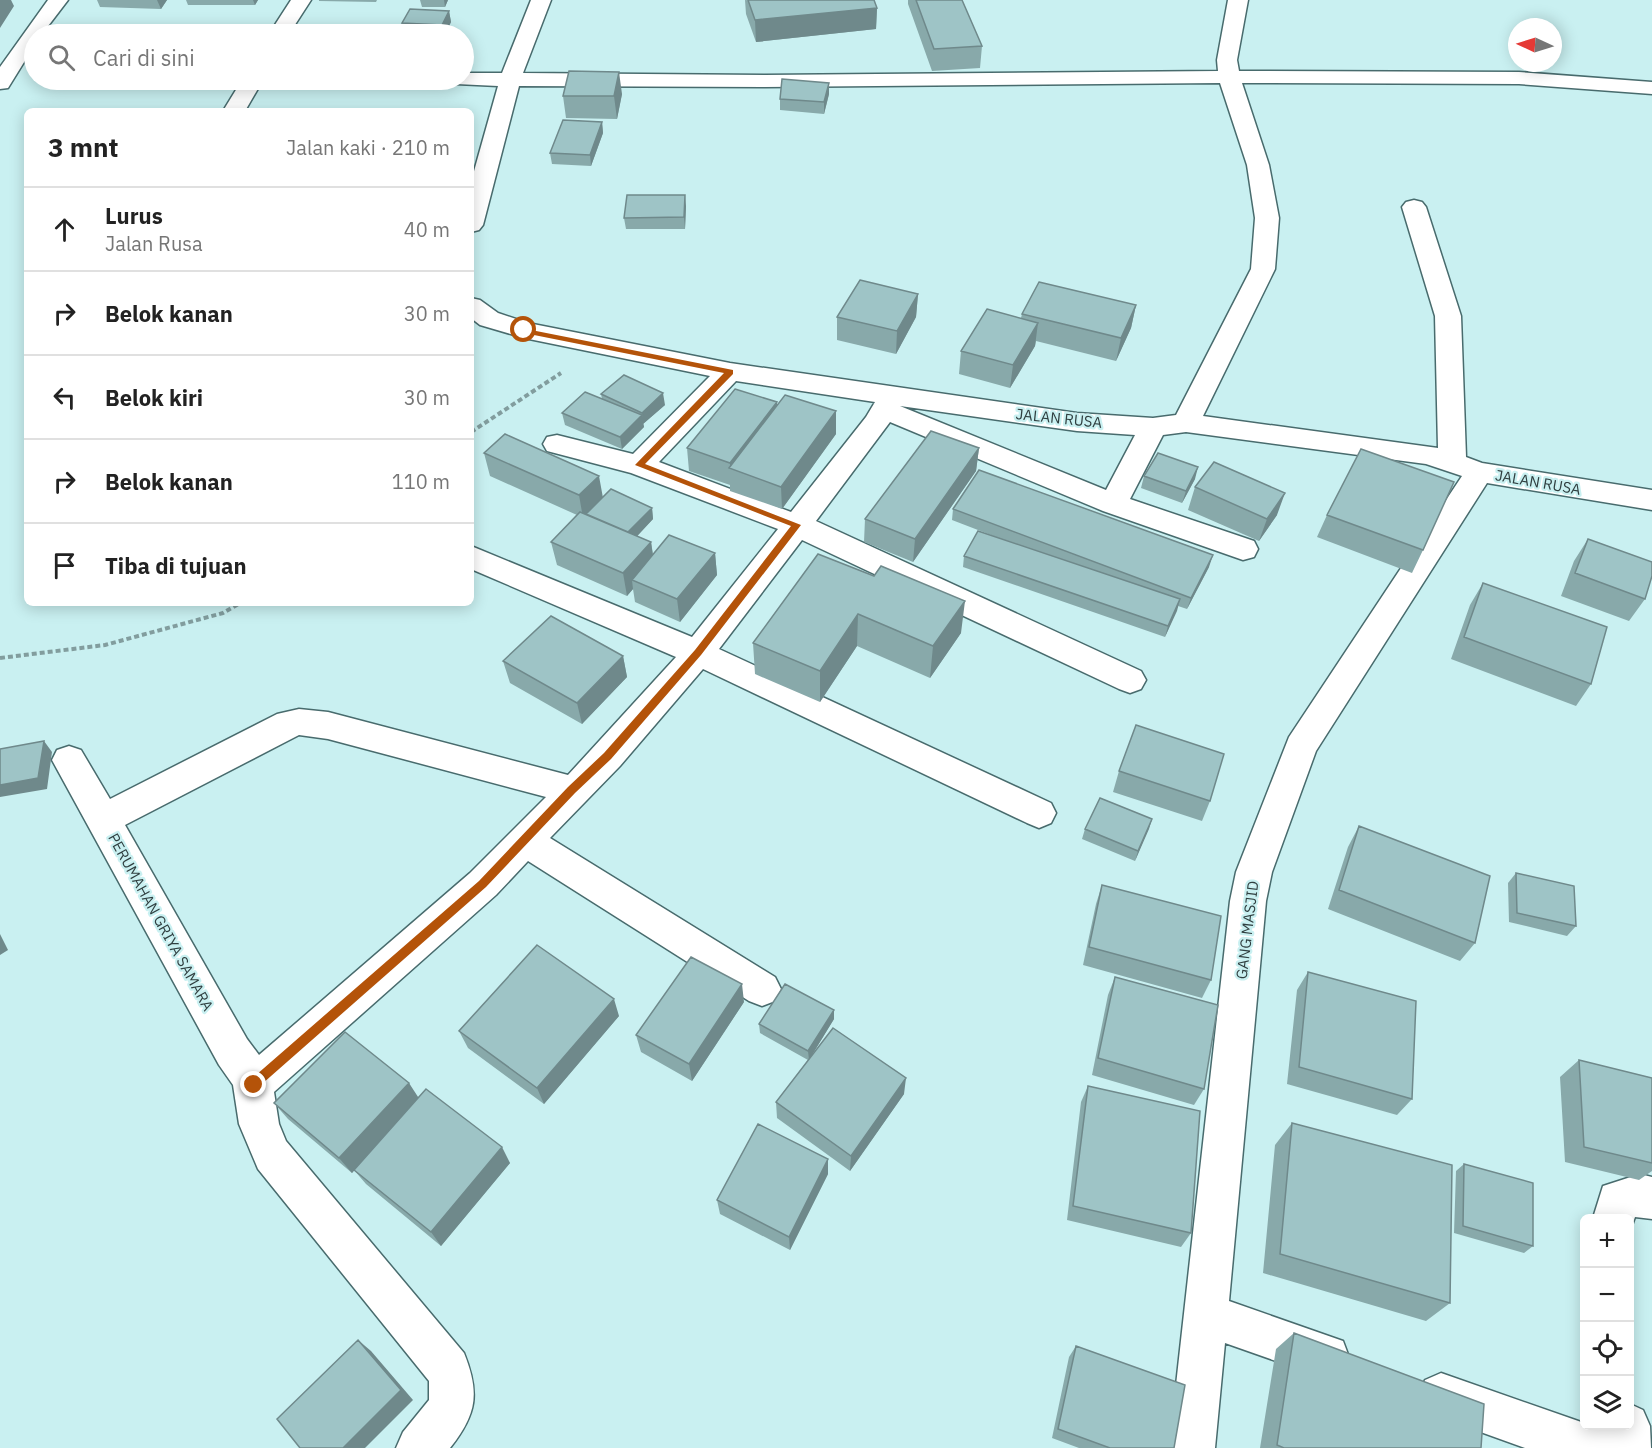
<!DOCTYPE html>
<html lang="id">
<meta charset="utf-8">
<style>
body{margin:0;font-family:"IBM Plex Sans",sans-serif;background:#f6f6f6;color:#222}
.controls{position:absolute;right:18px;bottom:18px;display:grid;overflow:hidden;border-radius:9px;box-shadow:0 3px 15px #0003}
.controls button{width:54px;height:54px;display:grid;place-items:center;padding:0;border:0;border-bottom:2px solid #e0e0e0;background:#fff;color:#222;font:30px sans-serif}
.compass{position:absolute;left:1508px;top:18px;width:54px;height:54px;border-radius:50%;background:#fff;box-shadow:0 3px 15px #0003;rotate:274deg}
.stop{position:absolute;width:18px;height:18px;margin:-14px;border:4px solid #b45309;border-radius:50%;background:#fff}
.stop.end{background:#b45309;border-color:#fff;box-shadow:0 2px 6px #0008}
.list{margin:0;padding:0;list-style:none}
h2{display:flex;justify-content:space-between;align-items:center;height:78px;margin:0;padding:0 24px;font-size:26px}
h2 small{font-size:20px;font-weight:400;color:#767676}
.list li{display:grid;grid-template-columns:39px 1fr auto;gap:18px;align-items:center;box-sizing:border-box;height:84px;padding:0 24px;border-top:2px solid #e0e0e0}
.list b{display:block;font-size:22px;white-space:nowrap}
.list p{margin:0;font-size:20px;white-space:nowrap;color:#767676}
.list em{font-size:20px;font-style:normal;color:#767676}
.icon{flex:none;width:33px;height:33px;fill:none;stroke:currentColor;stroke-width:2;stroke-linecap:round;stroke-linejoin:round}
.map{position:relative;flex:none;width:1652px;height:1448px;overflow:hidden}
.search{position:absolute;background:#fff;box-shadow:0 3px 15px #0003;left:24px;top:24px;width:450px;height:66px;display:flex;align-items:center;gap:15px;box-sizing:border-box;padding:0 21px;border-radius:33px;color:#767676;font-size:22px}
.panel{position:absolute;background:#fff;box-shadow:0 3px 15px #0003;left:24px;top:108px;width:450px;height:498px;border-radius:9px}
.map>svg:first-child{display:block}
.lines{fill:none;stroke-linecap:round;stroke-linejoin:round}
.minor-casing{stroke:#486b6d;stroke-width:3}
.path{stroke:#829d9e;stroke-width:4;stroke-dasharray:5 3;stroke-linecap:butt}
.minor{fill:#fff;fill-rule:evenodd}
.wall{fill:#88a9aa}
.shaded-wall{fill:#6f898b}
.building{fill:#9ec4c6;stroke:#6f898b;stroke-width:1.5}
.route{fill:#b45309}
.labels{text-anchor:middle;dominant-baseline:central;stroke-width:4.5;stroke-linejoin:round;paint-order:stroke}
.street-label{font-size:15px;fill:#303f40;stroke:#c9f0f1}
</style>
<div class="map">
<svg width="1652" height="1448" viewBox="0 0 1652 1448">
<rect width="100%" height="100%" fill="#c9f0f1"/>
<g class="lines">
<g class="minor-casing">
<path id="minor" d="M48,0H68L42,34H34V46L8,88L0,89V67Z
M291,0H311L289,34H269Z
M531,0H551L523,73L765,75L1218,71L1217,60L1228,0H1248L1237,60L1239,71L1519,72L1652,82V94L1519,84L1242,83L1269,165L1279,218L1275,269L1203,416L1438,448L1435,316L1402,207L1406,202L1414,200L1422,202L1426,207L1461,316L1466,457L1482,463L1652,490V510L1487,483L1316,751L1272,872L1266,901L1229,1301L1343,1341L1349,1357L1343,1373L1327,1379L1225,1343L1215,1448H1169L1230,901L1236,872L1289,737L1462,476L1426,464L1186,432L1163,435L1130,499L1254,541L1258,549L1254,557L1243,560L1103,511L890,422L816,521L1141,671L1146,680L1141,689L1130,693L1119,689L802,540L719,649L1051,803L1056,813L1051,823L1039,828L1027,823L703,669L620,766L550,838L775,977L781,989L775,1001L762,1006L749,1001L528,861L496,895L274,1092L279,1124L286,1141L464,1353C480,1393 477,1414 450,1448H396L403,1432L429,1400V1381L258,1169L239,1124L233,1085L219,1065L52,760L57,750L69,746L81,750L110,799L277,714L299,709L328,712L568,775L676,657L471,569V546L692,637L778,529L631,473L547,451L543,444L547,437L557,435L633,454L710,376L524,338L480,325L471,318V298L480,300L498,313L528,323L730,363L1077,413L1153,418L1176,415L1251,269L1255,218L1247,165L1220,83L765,87L519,86L483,225L479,230L471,232V182L498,86L456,84L454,80H464V73H502ZM736,381L875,402L866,417L791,512L659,462ZM900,406L1077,431L1135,435L1106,490ZM299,735L328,739L546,797L470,873L259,1055L247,1039L125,825Z
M242,80H263L245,111H223Z
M1640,1174L1652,1177V1219L1635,1217L1630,1231V1218H1593L1603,1186Z
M1441,1373L1584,1423V1426H1592L1604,1430V1426H1630V1404L1643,1410L1650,1426L1651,1448H1525L1425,1412L1418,1396L1425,1380Z"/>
</g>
<path class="path" d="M471,432L561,373
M0,658L105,645L223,613L240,603"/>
<use href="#minor" class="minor"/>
</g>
<path class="wall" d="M97,0H167L161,9L100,7Z
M186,0H258L255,5H188Z
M319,0H377L376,2L319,1Z
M420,0H448L445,7H422Z
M745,0L877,8L876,29L756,42L746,14Z
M908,0H962L982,46L980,68L932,71L908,4Z
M449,11L451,22L446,32H449V34H405L402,23Z
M829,83V94L824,114L780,110V99Z
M622,94L617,119L566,118L563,96Z
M602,122L603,133L591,166L552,164L550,153Z
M686,206L685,229H626L624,218Z
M918,294L916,317L896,354L837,340V317Z
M1136,305L1131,328L1116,361L1036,341L1035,346L1010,388L959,374L961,351L1021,318L1022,314Z
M601,394L665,405L643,424L644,427L622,449L565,425L562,413L602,399Z
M777,402V405L836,411V434L782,509L730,491V485L689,471L687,448Z
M979,448L976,471L913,562L864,542L865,519Z
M484,453L603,497L652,508L653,519L637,536L651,542L653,554L715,553L717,575L680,622L635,602L633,589L627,596L557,565L551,542L577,515L490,476Z
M1144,476L1195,479L1182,503L1141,488Z
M1195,487L1277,515L1259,541L1188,510Z
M953,509L1209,567L1187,609L1178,606L1165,637L963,567L964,556L1004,540L952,520Z
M1327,515L1423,550L1412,573L1317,537Z
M1588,539L1645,599L1629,621L1561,596L1574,561Z
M874,576L961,633L930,678L857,646L820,702L755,674L753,643Z
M1483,583L1591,684L1576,706L1451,659L1470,605Z
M623,656L627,677L582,724L510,683L503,661Z
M1119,771L1210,801L1202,821L1113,792Z
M1152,819L1135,861L1082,839L1085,829Z
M1359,826L1475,943L1460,961L1328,909L1348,847Z
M1516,873L1576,926L1567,936L1509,922L1508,883Z
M1102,885L1211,980L1202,998L1083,965L1096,904Z
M1308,972L1412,1099L1397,1115L1287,1084L1297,990Z
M1115,977L1204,1089L1194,1105L1092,1075L1108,995Z
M744,1002L692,1081L641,1052L636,1035Z
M834,1010V1019L810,1058L904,1094L850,1171L777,1118L776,1102L808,1060L760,1033L759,1024Z
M619,1016L544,1104L468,1048L459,1031Z
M1579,1060L1652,1078V1171L1639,1180L1565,1162L1560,1077Z
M1088,1086L1191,1233L1181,1247L1067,1220L1081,1102Z
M419,1098L510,1163L441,1246L366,1184L354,1170L352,1173L288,1119L274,1103Z
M1292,1123L1450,1303L1426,1321L1263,1273L1275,1145Z
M1464,1164L1533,1246L1524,1253L1454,1233L1456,1171Z
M828,1174L790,1250L720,1214L717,1200Z
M1294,1333L1481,1448H1260L1276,1349Z
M1076,1346L1174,1448H1079L1052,1438L1069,1357Z"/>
<path class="shaded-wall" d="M0,0H11L14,6L0,28Z
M157,0H167L161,9Z
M253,0H258L255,5Z
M444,0H448L445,7Z
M877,8L876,29L756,42L755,20Z
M449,11L451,22L445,34H444L442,25Z
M619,72L622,94L617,119L614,96Z
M829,83V94L824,114V102Z
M602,122L603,133L591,166L590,155Z
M685,195L686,206L685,229L684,217Z
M918,294L916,317L896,354L897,331Z
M1136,305L1131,328L1116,361L1121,338Z
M1038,323L1035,346L1010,388L1013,365Z
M663,393L665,405L643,424L642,413Z
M777,402L778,425L730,469V463Z
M836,411V434L782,509L781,487Z
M642,415L644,427L622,449L620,437Z
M979,448L976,471L913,562L915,539Z
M1198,467L1195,479L1182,503L1186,491Z
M599,476L603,498L583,518L579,495Z
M1285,493L1277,515L1259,541L1267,519Z
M652,508L653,519L628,546L626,534Z
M651,542L654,564L632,580L633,589L627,596L623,573Z
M715,553L717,575L680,622L677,599Z
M1213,555L1209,567L1187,609L1191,598Z
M1180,599L1177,611L1165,637L1168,626Z
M965,601L961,633L930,678L933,646Z
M858,614L857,646L820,702V671Z
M623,656L627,677L582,724L577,703Z
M44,741L52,752L47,789L0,797V785Z
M1152,819L1149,829L1135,861L1138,851Z
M0,934L8,950L0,955Z
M742,984L744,1002L692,1081L689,1064Z
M614,999L619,1016L544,1104L537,1088Z
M834,1010V1019L809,1060L808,1051Z
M906,1078L904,1094L850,1171L851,1156Z
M409,1083L420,1100L352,1173L339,1158Z
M502,1147L510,1163L441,1246L431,1232Z
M828,1159V1174L790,1250L789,1237Z
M358,1340L371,1351L413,1400L365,1448H343Z"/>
<path class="building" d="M748,0H874L877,8L755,20Z
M916,0H962L982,46L934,49Z
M410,9L449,11L442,25L402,23Z
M449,32L448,34H406Z
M569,71L619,72L614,96H563Z
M782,79L829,83L824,102L780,99Z
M563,120L602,122L590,155L550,153Z
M627,195H685L684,217L624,218Z
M860,280L918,294L897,331L837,317Z
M1039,282L1136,305L1121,338L1022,314Z
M987,309L1038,323L1013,365L961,351Z
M624,375L663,393L642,413L601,394Z
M735,389L777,402L730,463L687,448Z
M585,392L642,415L620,437L562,413Z
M785,395L836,411L781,487L729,468Z
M931,431L979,448L915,539L865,519Z
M505,434L599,476L579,495L484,453Z
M1361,449L1454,482L1423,550L1327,515Z
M1158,453L1198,467L1186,491L1144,476Z
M1214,462L1285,493L1267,519L1195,487Z
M979,470L1213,555L1191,598L953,509Z
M611,489L652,508L628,532L586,514Z
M580,512L651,542L623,573L551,542Z
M978,531L1180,599L1168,626L964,556Z
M669,535L715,553L677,599L632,580Z
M1588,539L1652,562V576L1645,599L1575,573Z
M818,554L874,576L881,566L965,601L933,646L858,614L820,671L753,643Z
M1483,583L1607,627L1591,684L1464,637Z
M551,616L623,656L577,703L503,661Z
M1136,725L1224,754L1210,801L1119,771Z
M44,741L38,778L0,785V749Z
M1100,798L1152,819L1138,851L1085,829Z
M1359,826L1490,876L1475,943L1339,890Z
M1516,873L1574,886L1576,926L1517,913Z
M1102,885L1221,916L1211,980L1089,947Z
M537,945L614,999L537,1088L459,1031Z
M691,957L742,984L689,1064L636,1035Z
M1308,972L1416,1001L1412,1099L1299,1067Z
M1115,977L1218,1005L1204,1089L1098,1058Z
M785,984L834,1010L808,1051L759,1024Z
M833,1028L906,1078L851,1156L776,1102Z
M345,1032L409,1083L339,1158L274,1103Z
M1579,1060L1652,1078V1163L1584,1147Z
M1088,1086L1200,1111L1191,1233L1073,1206Z
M426,1089L502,1147L431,1232L354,1170Z
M1292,1123L1452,1165L1450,1303L1280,1254Z
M758,1124L828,1159L789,1237L717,1200Z
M1464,1164L1533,1183V1246L1463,1226Z
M1294,1333L1484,1404L1481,1448H1284L1277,1445Z
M358,1340L401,1390L343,1448H300L277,1419Z
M1076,1346L1185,1385L1174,1448H1110L1058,1429Z"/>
<path class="route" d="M521,328L733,370V374L645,464L801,525L701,655L611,759L575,793L486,887L254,1091L249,1089V1081L479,881L568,787L604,753L695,650L791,526L635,465L724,373L524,333L521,332Z"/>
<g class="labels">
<g class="street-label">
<text transform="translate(1059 418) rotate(6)">JALAN RUSA</text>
<text transform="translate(1538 482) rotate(10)">JALAN RUSA</text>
<text transform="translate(161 922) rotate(61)">PERUMAHAN GRIYA SAMARA</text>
<text transform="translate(1247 930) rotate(-83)">GANG MASJID</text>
</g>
</g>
</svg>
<div class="controls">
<button>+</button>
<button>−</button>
<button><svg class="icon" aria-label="locate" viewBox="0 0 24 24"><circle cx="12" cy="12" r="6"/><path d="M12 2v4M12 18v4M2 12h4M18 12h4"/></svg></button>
<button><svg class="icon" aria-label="layers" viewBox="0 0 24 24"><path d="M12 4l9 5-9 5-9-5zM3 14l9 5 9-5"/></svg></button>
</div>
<svg class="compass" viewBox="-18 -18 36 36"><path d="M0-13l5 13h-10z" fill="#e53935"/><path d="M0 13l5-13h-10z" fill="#767676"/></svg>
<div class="stop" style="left:524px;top:330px"></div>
<div class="stop end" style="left:254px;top:1085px"></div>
<div class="search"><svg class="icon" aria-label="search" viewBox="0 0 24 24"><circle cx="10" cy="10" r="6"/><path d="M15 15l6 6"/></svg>Cari di sini</div>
<section class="panel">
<h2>3 mnt<small>Jalan kaki · 210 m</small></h2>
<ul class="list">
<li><svg class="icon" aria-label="ahead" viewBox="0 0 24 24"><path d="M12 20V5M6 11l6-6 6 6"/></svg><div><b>Lurus</b><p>Jalan Rusa</p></div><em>40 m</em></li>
<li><svg class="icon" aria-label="right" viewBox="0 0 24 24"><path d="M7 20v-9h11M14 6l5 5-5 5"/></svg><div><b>Belok kanan</b></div><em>30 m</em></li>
<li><svg class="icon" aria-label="left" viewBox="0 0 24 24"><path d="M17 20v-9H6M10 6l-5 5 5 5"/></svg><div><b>Belok kiri</b></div><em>30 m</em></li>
<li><svg class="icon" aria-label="right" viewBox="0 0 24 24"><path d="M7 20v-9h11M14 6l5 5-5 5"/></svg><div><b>Belok kanan</b></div><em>110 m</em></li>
<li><svg class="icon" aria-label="arrive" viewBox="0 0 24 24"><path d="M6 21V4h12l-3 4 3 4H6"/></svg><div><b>Tiba di tujuan</b></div></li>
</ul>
</section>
</div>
